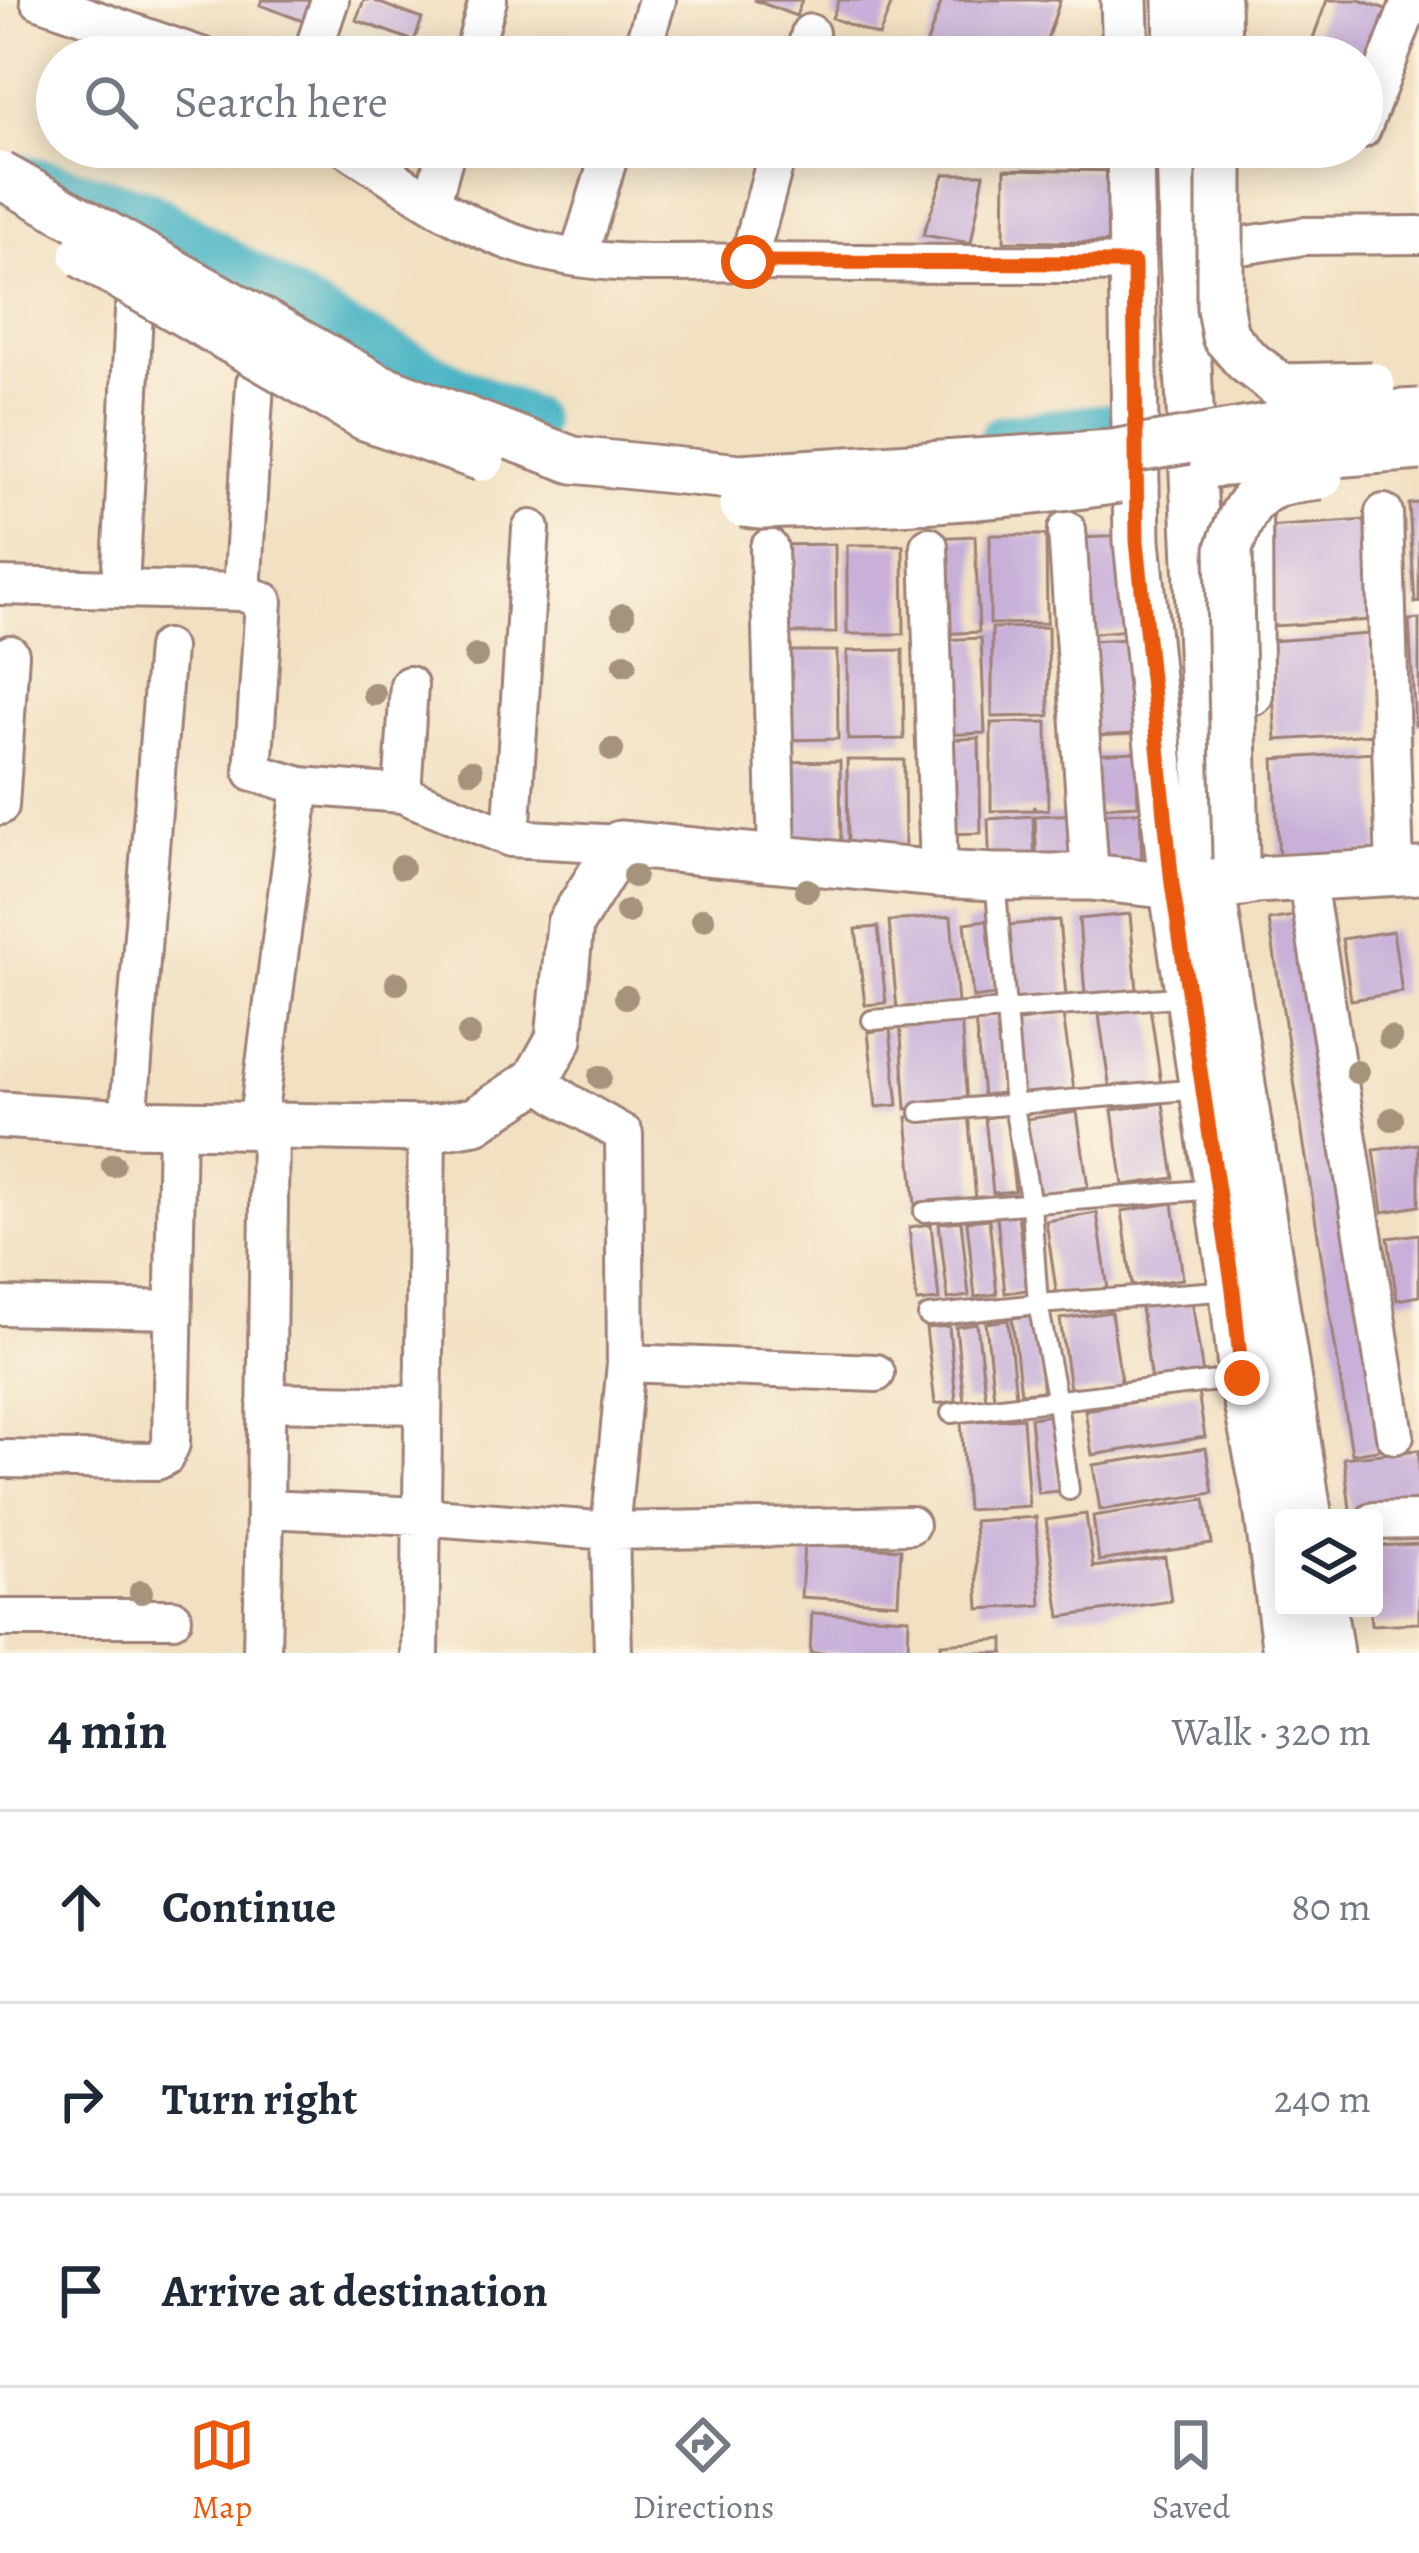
<!DOCTYPE html>
<meta charset="utf-8">
<style>
body{margin:0;font-family:Alegreya,serif;background:#f2f2f3;color:#1f2937}
.controls{position:absolute;right:36px;bottom:36px;display:grid;overflow:hidden;border-radius:12px;box-shadow:0 6px 30px #0003}
.controls button{width:108px;height:108px;display:grid;place-items:center;padding:0;border:0;border-bottom:3px solid #e0e1e3;background:#fff;color:#1f2937;font:60px sans-serif}
.stop{position:absolute;width:36px;height:36px;margin:-27px;border:9px solid #ea580c;border-radius:50%;background:#fff}
.stop.end{background:#ea580c;border-color:#fff;box-shadow:0 3px 12px #0008}
.list{margin:0;padding:0;list-style:none}
h2{display:flex;justify-content:space-between;align-items:center;height:156px;margin:0;padding:0 48px;font-size:51px}
h2 small{font-size:39px;font-weight:400;color:#747a83}
.list li{display:grid;grid-template-columns:78px 1fr auto;gap:36px;align-items:center;box-sizing:border-box;height:192px;padding:0 48px;border-top:3px solid #e0e1e3}
.list b{display:block;font-size:45px;white-space:nowrap}
.list em{font-size:39px;font-style:normal;color:#747a83}
.icon{flex:none;width:66px;height:66px;fill:none;stroke:currentColor;stroke-width:2;stroke-linecap:round;stroke-linejoin:round}
.map{position:relative;flex:none;width:1419px;height:1653px;overflow:hidden}
.search{position:absolute;background:#fff;box-shadow:0 6px 30px #0003;left:36px;right:36px;top:36px;height:132px;display:flex;align-items:center;gap:30px;box-sizing:border-box;padding:0 42px;border-radius:66px;color:#747a83;font-size:45px}
.sheet{height:732px;background:#fff}
nav{display:flex;justify-content:space-around;align-items:center;box-sizing:border-box;height:168px;border-top:3px solid #e0e1e3;background:#fff;font-size:33px;color:#747a83}
nav a{display:grid;justify-items:center;gap:6px}
nav .on{color:#ea580c}
.map>svg:first-child{display:block}
.lines{fill:none;stroke-linecap:round;stroke-linejoin:round}
.river{stroke:#47b3c4;stroke-width:54}
.building{fill:#c8b0d9}
.service-casing{stroke:#9e8076;stroke-width:24}
.minor-casing{stroke:#9e8076;stroke-width:42}
.tertiary-casing{stroke:#9e8076;stroke-width:51}
.service{stroke:#fff;stroke-width:18}
.minor{stroke:#fff;stroke-width:36}
.tertiary{stroke:#fff;stroke-width:45}
.tertiary-bridge-casing{stroke:#9e8076;stroke-width:51;stroke-linecap:butt}
.tertiary-bridge{stroke:#fff;stroke-width:45}
.tree{fill:#a5937c}
.route{stroke:#ea580c;stroke-width:15}
</style>
<div class="map">
<svg width="1419" height="1653" viewBox="0 0 1419 1653">
<rect width="100%" height="100%" fill="#fcf5e5"/>
<filter id="ink" filterUnits="userSpaceOnUse"><feTurbulence type="fractalNoise" baseFrequency=".00833" numOctaves="2"/><feDisplacementMap in="SourceGraphic" scale="24" xChannelSelector="R" yChannelSelector="G"/><feConvolveMatrix kernelMatrix="1 2 1 2 8 2 1 2 1" color-interpolation-filters="sRGB"/></filter>
<filter id="wash" filterUnits="userSpaceOnUse"><feTurbulence type="fractalNoise" baseFrequency=".004" numOctaves="4" result="noise"/><feDisplacementMap in="SourceGraphic" scale="48" xChannelSelector="R" yChannelSelector="G"/><feGaussianBlur stdDeviation="2.7" result="paint"/><feColorMatrix in="noise" values="0 0 0 0 0 0 0 0 0 0 0 0 0 0 0 0 0 1.4 0 .05"/><feComposite in="paint" operator="in"/></filter>
<g filter="url(#wash)">
<rect width="100%" height="100%" fill="#f1e0c1"/>
<g class="lines">
<path class="river" d="M20,181L48,187L145,216L333,329L457,392L527,423
M1005,441L1105,430"/>
</g>
<g id="blocks">
<path class="building" d="M262,0H316L308,23L260,5Z
M364,0H372L422,19L414,41L356,20Z
M754,0H802L796,16Z
M839,0H893L879,36L832,18Z
M942,0H1057L1060,1L1041,57H922Z
M1327,0H1359L1386,9L1363,73L1362,57H1306Z
M671,38L724,56L723,57H664Z
M1005,169L1125,171L1123,243L1004,241Z
M944,174H984L971,243L923,235Z
M1419,503V602L1415,603L1409,504Z
M1366,520L1372,620L1273,626L1267,527Z
M990,535H1046L1047,623L990,624Z
M975,536L979,632L935,634L931,538Z
M1125,536L1129,630L1085,634L1081,538Z
M835,544L836,633H780L779,545Z
M847,545H903L904,634H847Z
M1419,619V725H1415L1409,620Z
M1048,627L1049,716L992,717V628Z
M1369,634L1375,734L1276,740L1270,641Z
M981,638L985,733L941,735L937,640Z
M1131,639L1135,734L1091,736L1087,641Z
M903,650L904,739L848,740L847,651Z
M780,651H837L838,739L781,740Z
M1047,722L1048,810H1035L1034,806L1033,810L991,811V723Z
M979,738L981,833L945,834L941,740Z
M1136,752L1138,805L1094,807L1091,754Z
M1373,752L1379,852L1279,858L1274,759Z
M847,760H904L905,848L848,849Z
M840,761L841,850L784,851V762Z
M1140,812L1142,865L1097,867L1095,813Z
M1080,814L1082,867L1037,869L1035,816Z
M1033,816L1035,870L990,872L988,819Z
M1130,914L1137,990L1085,995L1079,919Z
M1306,914L1389,1448L1352,1454L1269,920Z
M951,916L958,1004L897,1009L889,921Z
M987,920L995,995L973,998L965,923Z
M1059,920L1066,996L1014,1000L1008,925Z
M878,927L886,1003L865,1005L856,929Z
M1393,931L1402,992L1351,1000L1342,939Z
M1150,1007L1161,1083L1110,1090L1099,1015Z
M1063,1015L1074,1090L1022,1098L1012,1022Z
M961,1016L967,1105L906,1109L900,1021Z
M997,1017L1005,1093L983,1095L975,1020Z
M890,1029L898,1105L876,1107L868,1032Z
M1163,1103L1174,1178L1123,1185L1112,1110Z
M968,1112L976,1200L915,1205L907,1117Z
M1077,1112L1088,1187L1036,1194L1026,1119Z
M1006,1115L1015,1191L993,1193L985,1118Z
M1419,1144V1206L1383,1212L1374,1150Z
M1173,1203L1183,1279L1132,1286L1122,1211Z
M1097,1213L1108,1289L1057,1296L1046,1221Z
M1018,1214L1027,1290L1005,1293L997,1217Z
M989,1219L997,1294L975,1297L967,1221Z
M961,1221L969,1296L948,1299L939,1223Z
M931,1224L939,1300L917,1302L909,1227Z
M1419,1234V1296L1397,1300L1388,1238Z
M1192,1300L1203,1375L1151,1382L1141,1307Z
M1111,1312L1122,1387L1071,1395L1060,1319Z
M1034,1315L1043,1391L1021,1393L1012,1318Z
M1008,1320L1016,1396L994,1398L986,1323Z
M977,1324L986,1400L964,1402L956,1327Z
M949,1326L956,1401L935,1404L926,1328Z
M1198,1392L1205,1437L1092,1455L1085,1410Z
M1052,1415L1060,1491L1038,1493L1030,1418Z
M1023,1418L1029,1506L967,1510L961,1422Z
M1206,1448L1213,1493L1100,1510L1093,1465Z
M1419,1450V1511L1351,1518L1344,1458Z
M1205,1499L1212,1544L1099,1561L1093,1516Z
M1086,1514L1093,1567L1165,1557L1171,1601L1060,1617L1046,1520Z
M1036,1517L1041,1605L979,1609L974,1521Z
M804,1544L901,1549L898,1603L801,1597Z
M1419,1544V1623L1371,1625L1370,1608H1374V1546Z
M812,1613L909,1618L908,1653H810Z
M1004,1639V1653H942L941,1644Z"/>
</g>
</g>
<g filter="url(#ink)">
<use href="#blocks" fill-opacity="0" stroke="#9e8076" stroke-width="3"/>
<g class="lines">
<g class="service-casing">
<path id="service" d="M995,877L1014,1106L1031,1205L1038,1304L1057,1402L1069,1490
M872,1020L1190,996
M920,1112L1201,1089
M924,1212L1216,1189
M928,1316L1038,1304L1233,1290
M951,1413L1242,1378"/>
</g>
<g class="minor-casing">
<path id="minor" d="M39,0L204,57
M311,57L330,0
M472,57L488,0
M640,57L657,0
M804,57L810,33
M1362,129L1411,0
M345,147C399,181 452,221 512,242C596,272 681,261 767,262C889,263 1011,266 1134,263
M432,202L447,147
M1196,253L1304,236L1419,235
M578,258L612,147
M748,262L779,147
M1253,499L1254,696
M1384,513L1395,872
M1067,530L1090,877
M929,546L939,874
M769,548L777,857
M0,586L242,592L264,601L253,772L301,786L402,794L511,838L620,844
M120,588L134,311
M242,592L255,383
M402,794L409,685
M0,806L10,654
M511,838L531,529
M1306,875L1395,1435
M536,1080L566,1101L624,1134L626,1363L610,1531L613,1653
M128,1123L166,648
M257,1126L301,786
M270,1126L265,1509L420,1516L610,1531L910,1525
M0,1306L173,1310
M626,1363L876,1373
M266,1402L422,1405
M0,1459L157,1461L165,1457L171,1444L177,1124
M1374,1521L1419,1520
M0,1618H173
M262,1653L265,1509
M420,1653L427,1129"/>
</g>
<g class="tertiary-casing">
<path id="tertiary" d="M1124,0L1126,57
M1177,0L1178,57
M1217,0L1218,57
M1130,147L1137,541L1172,884L1233,1290L1242,1378L1266,1499L1286,1653
M1180,147L1183,255L1212,890L1309,1518
M0,1115L128,1123L427,1129L475,1121L536,1080L559,1039L570,924L620,844L939,874L995,877H1090L1212,890L1255,880L1419,871
M1323,1608L1330,1653"/>
</g>
<use href="#service" class="service"/>
<use href="#minor" class="minor"/>
<use href="#tertiary" class="tertiary"/>
<g class="tertiary-bridge-casing">
<path id="tertiary-bridge" d="M1220,147V308L1225,336L1246,360L1281,387L1372,385
M0,175L377,386L573,460L740,477L1113,453L1326,417L1419,412
M83,255L365,417L482,458
M1213,464L1419,447
M742,504L760,506C880,502 999,499 1118,480
M1236,859L1229,549C1248,493 1261,482 1320,476"/>
</g>
<use href="#tertiary-bridge" class="tertiary-bridge"/>
</g>
<g class="tree">
<circle cx="623" cy="615" r="12"/>
<circle cx="476" cy="656" r="12"/>
<circle cx="625" cy="664" r="12"/>
<circle cx="374" cy="694" r="12"/>
<circle cx="612" cy="750" r="12"/>
<circle cx="471" cy="771" r="12"/>
<circle cx="402" cy="867" r="12"/>
<circle cx="634" cy="876" r="12"/>
<circle cx="807" cy="890" r="12"/>
<circle cx="627" cy="912" r="12"/>
<circle cx="703" cy="919" r="12"/>
<circle cx="397" cy="983" r="12"/>
<circle cx="626" cy="997" r="12"/>
<circle cx="469" cy="1034" r="12"/>
<circle cx="1390" cy="1038" r="12"/>
<circle cx="1357" cy="1072" r="12"/>
<circle cx="600" cy="1077" r="12"/>
<circle cx="1392" cy="1119" r="12"/>
<circle cx="113" cy="1165" r="12"/>
<circle cx="141" cy="1592" r="12"/>
</g>
</g>
<g class="lines" filter="url(#ink)">
<path class="route" d="M748,262L1134,263L1137,541L1172,884L1233,1290L1242,1378"/>
</g>
</svg>
<div class="controls">
<button><svg class="icon" aria-label="layers" viewBox="0 0 24 24"><path d="M12 4l9 5-9 5-9-5zM3 14l9 5 9-5"/></svg></button>
</div>
<div class="stop" style="left:748px;top:262px"></div>
<div class="stop end" style="left:1242px;top:1378px"></div>
<div class="search"><svg class="icon" aria-label="search" viewBox="0 0 24 24"><circle cx="10" cy="10" r="6"/><path d="M15 15l6 6"/></svg>Search here</div>
</div>
<section class="sheet">
<h2>4 min<small>Walk · 320 m</small></h2>
<ul class="list">
<li><svg class="icon" aria-label="ahead" viewBox="0 0 24 24"><path d="M12 20V5M6 11l6-6 6 6"/></svg><div><b>Continue</b></div><em>80 m</em></li>
<li><svg class="icon" aria-label="right" viewBox="0 0 24 24"><path d="M7 20v-9h11M14 6l5 5-5 5"/></svg><div><b>Turn right</b></div><em>240 m</em></li>
<li><svg class="icon" aria-label="arrive" viewBox="0 0 24 24"><path d="M6 21V4h12l-3 4 3 4H6"/></svg><div><b>Arrive at destination</b></div></li>
</ul>
</section>
<nav>
<a class="on"><svg class="icon" aria-label="map" viewBox="0 0 24 24"><path d="M3 6l6-2 6 2 6-2v14l-6 2-6-2-6 2zM9 4v14M15 6v14"/></svg>Map</a>
<a><svg class="icon" aria-label="directions" viewBox="0 0 24 24"><path d="M12 3l9 9-9 9-9-9zM9 14v-3h6M13 9l2 2-2 2"/></svg>Directions</a>
<a><svg class="icon" aria-label="saved" viewBox="0 0 24 24"><path d="M7 4h10v16l-5-4-5 4z"/></svg>Saved</a>
</nav>
